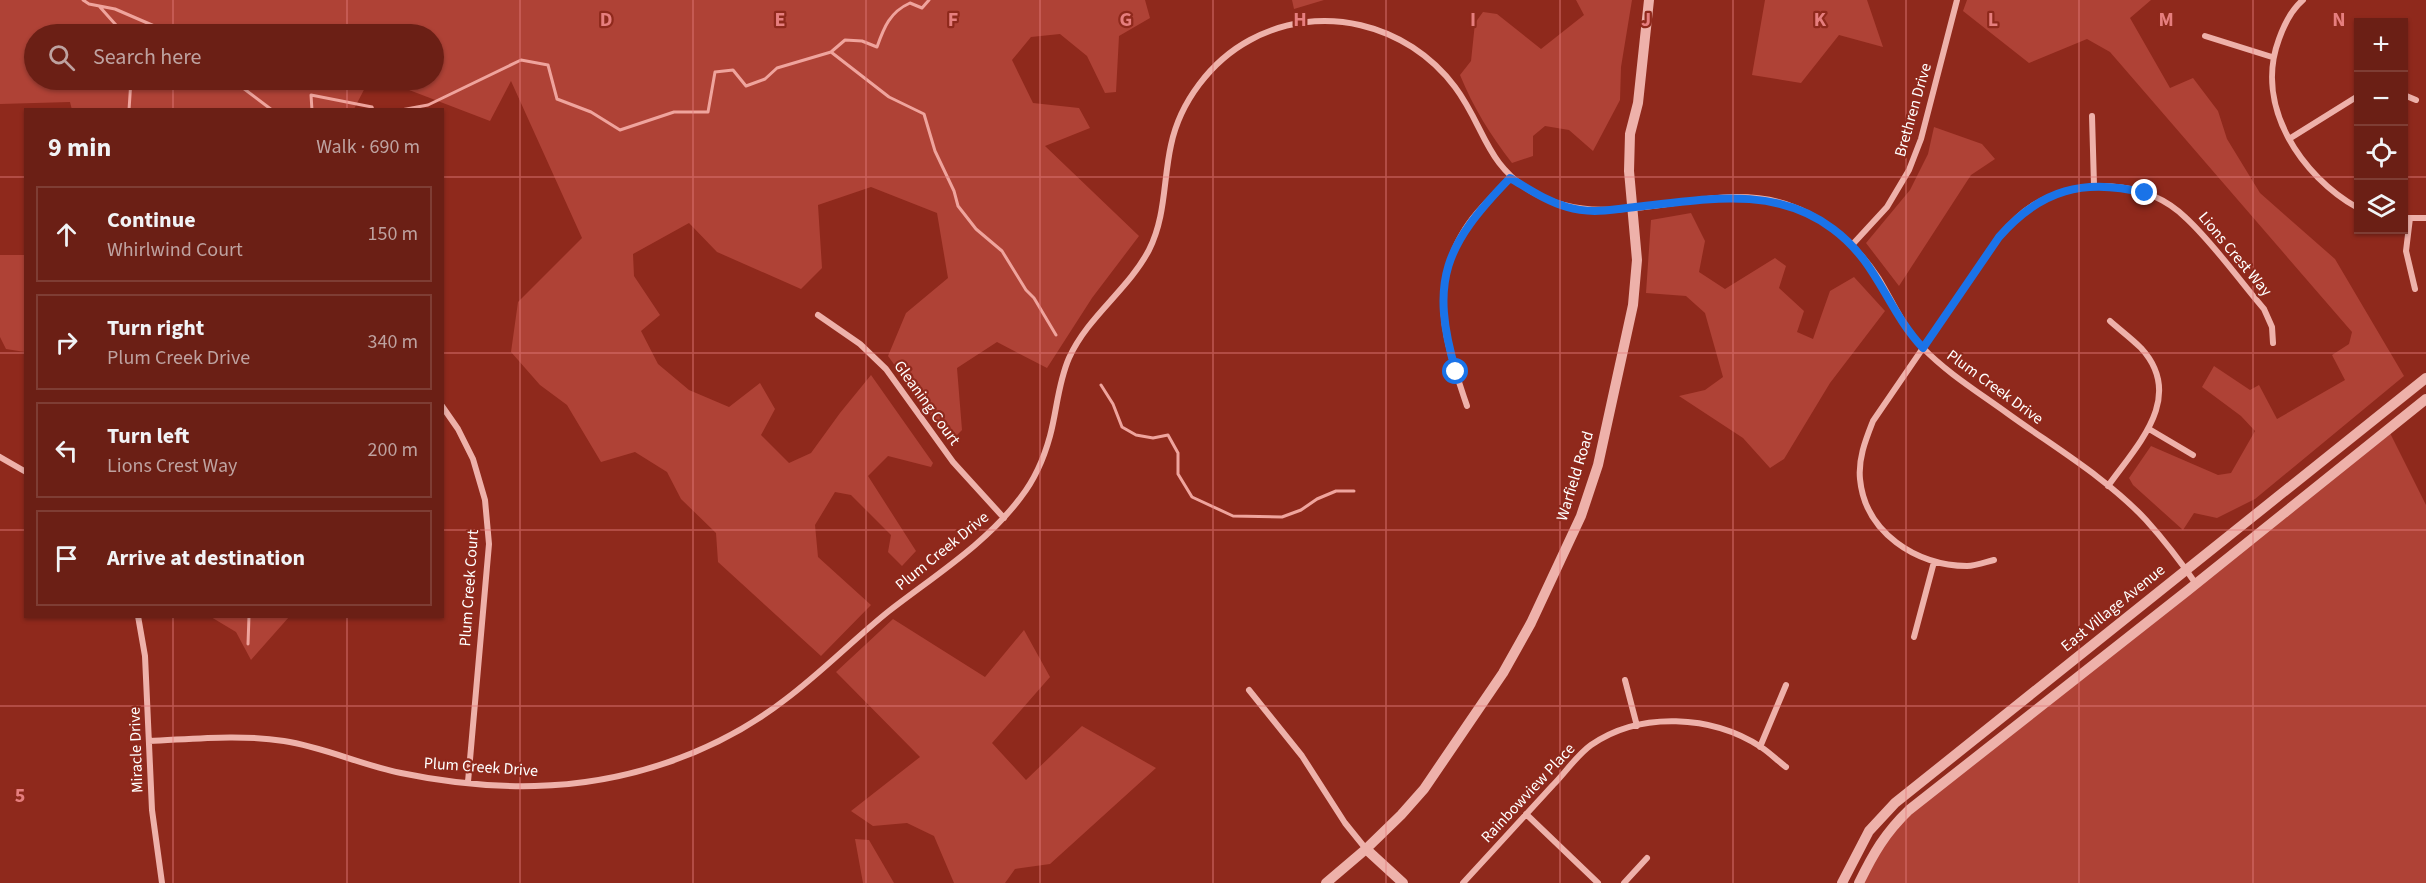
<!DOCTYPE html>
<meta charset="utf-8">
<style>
body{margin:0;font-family:"Source Sans 3",sans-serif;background:#732c22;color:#f1f3f6}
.controls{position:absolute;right:18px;top:18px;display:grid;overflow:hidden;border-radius:0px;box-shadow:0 2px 4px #0004}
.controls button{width:54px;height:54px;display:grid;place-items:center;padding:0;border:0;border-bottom:2px solid #7e3d34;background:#6b1f15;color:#f1f3f6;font:30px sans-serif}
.stop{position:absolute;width:18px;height:18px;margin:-14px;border:4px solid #1a73e8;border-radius:50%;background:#fff}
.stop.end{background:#1a73e8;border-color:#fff;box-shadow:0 2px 6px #0008}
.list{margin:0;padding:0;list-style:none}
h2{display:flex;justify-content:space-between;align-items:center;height:78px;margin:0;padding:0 24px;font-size:26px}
h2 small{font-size:20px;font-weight:400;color:#bea2a0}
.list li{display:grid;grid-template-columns:39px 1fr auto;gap:18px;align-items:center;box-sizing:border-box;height:96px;margin:0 12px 12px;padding:0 12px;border:2px solid #7e3d34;border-radius:0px}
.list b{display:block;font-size:22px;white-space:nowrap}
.list p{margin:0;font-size:20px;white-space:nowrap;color:#bea2a0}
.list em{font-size:20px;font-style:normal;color:#bea2a0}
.icon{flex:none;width:33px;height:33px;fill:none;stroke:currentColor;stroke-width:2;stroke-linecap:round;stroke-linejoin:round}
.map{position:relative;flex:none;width:2426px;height:883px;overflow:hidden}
.search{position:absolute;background:#6b1f15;box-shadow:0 2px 4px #0004;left:24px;top:24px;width:420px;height:66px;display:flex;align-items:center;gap:15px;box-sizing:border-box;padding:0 21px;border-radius:33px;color:#bea2a0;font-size:22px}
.panel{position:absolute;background:#6b1f15;box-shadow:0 2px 4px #0004;left:24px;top:108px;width:420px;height:510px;border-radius:0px}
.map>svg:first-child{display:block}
.green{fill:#af4236}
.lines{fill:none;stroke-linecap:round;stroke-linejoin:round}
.stream{stroke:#efa49d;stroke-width:3}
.minor{stroke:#eeb1aa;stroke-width:6}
.tertiary{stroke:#eeb1aa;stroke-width:10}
.route{stroke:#1a73e8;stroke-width:8}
.grid{fill:none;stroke:#e67e7e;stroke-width:1.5;stroke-opacity:0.55}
.labels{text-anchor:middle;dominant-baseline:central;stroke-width:4.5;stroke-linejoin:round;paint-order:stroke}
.street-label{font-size:16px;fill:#fff;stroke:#8f291c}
.grid-label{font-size:20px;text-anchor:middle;font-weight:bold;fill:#e67e7e;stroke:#8f291c;stroke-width:4.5;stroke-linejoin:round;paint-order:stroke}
</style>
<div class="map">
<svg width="2426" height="883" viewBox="0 0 2426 883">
<rect width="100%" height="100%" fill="#8f291c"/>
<path class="green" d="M0,0H1145L1150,18L1119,36L1116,92L1105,93L1087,56L1060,34L1031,37L1012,60L1033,103L1079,108L1090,128L1045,146L1139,236L1092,298L1047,368L997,342L957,368L962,430L950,442L888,356L906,313L948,278L937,213L871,187L818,205L822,268L801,289L717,252L689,223L633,254L634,276L660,315L641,331L658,364L689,390L729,407L760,383L775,409L761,435L789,463L811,453L840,413L871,375L933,463L931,467L888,456L868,476L916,551L902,566L888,552L891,535L851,495L835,492L815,525L818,557L871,605L821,656L718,562L716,533L681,499L667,472L635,452L601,462L567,405L540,385L511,352L518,302L582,238L511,81L490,121L383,80H434V34H34V80H369L354,109L72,110L70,102L0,104Z
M1292,0H1324L1294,9Z
M1576,0H1632L1621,67L1620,100L1593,151L1569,130L1545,126L1533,136V156L1512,163C1491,136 1473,107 1460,75L1471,61L1475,23L1483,12L1497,14L1541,49L1584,15Z
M1765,0H1867L1883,47L1839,35L1801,83L1752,75Z
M1967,0H2151L2130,18L2170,88L2193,78L2218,111L2227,139L2260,193L2335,259L2404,376L2255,499L2217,518L2194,513L2183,530L2133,485L2129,478L2151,446L2218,475L2231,473L2255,431L2241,416L2202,387L2214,366L2250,390L2259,385L2277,419L2345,380L2332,355L2349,344L2352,332L2110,52L2087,39L2029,63L1963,11Z
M1934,127L1982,144L1995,159L1971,175L1899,286L1866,243L1910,190L1928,154Z
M1691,213L1705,241L1699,272L1725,289L1775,258L1786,266L1779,288L1804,311L1797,332L1813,339L1830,291L1854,277L1885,311L1830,383L1784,459L1770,468L1743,438L1679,396L1705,390L1723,377L1705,313L1686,296L1646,293L1651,220Z
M0,255H25V352L6,349L0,337Z
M2388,429L2426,505V883H1859L1888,830Z
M211,617V616L289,617L251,660L236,632Z
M893,619L985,677L1024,630L1050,677L992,743L1026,780L1082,726L1156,768L1050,864L1015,869L1005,883H954L934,836L907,823L873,826L851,811L920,757L836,672Z
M855,839L869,840L894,883H863Z"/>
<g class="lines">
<path class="stream" d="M83,0L89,4L115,9L159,28L162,34
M99,6L124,34
M831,52L889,97L924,114L935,151L954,191L958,206L976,229L1002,251L1026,290L1034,298L1056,335
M194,80L193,84L215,81L235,82L272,110
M129,110L131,80
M312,110L311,95L372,107L373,110
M401,110L428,105L521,60L548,65L557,99L591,112L620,130L674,112H708L715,72L733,70L746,86L765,79L777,68L831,52L845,40L862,41L877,47C884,27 890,12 910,3L922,8L929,0
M1101,385L1113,404L1122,427L1136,435L1153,438L1168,435L1178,453V474L1192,497L1233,516L1282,517L1301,510L1317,499L1336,491H1354
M248,644L249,616"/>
<path class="minor" d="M2303,0C2291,10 2284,25 2279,39C2254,106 2301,176 2358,208
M2205,36L2272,57
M2404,95L2416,100
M2092,116L2094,185
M2289,139L2358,96
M2404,218H2426
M2410,218L2406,251L2415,289
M1852,245L1887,207L1909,170L1921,139L1957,0
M818,315L860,344L886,369L953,462L1004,518
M442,406L458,429L473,459L485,500L489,544L468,782
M1467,406C1446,344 1427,290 1465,229C1477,210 1495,194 1511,178
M2149,429L2193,455
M0,457L26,472
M2108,486C2137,445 2186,397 2141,348C2131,338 2120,330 2110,321
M1994,560C1986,562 1976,566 1967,566C1916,566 1865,532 1860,479C1858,458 1866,439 1873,421L1999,237C2009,225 2019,214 2032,206C2079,177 2146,179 2186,218C2214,244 2239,280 2264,309L2272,327L2273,343
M138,616L145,656L152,810L162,883
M1914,637L1934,562
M1625,680L1637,726
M1249,690L1302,756L1345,823L1366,849
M149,741C194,739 239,734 284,741C324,747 361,765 401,773C444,782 491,787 535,786C625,784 715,754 786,699C822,672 854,639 889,611C934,576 987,543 1021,497C1035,479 1044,458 1050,436C1057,410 1058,383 1069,358C1088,316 1128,290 1149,250C1166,216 1163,181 1171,145C1180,102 1211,61 1250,40C1320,2 1407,23 1455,87C1485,127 1485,165 1534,193C1613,237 1703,178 1786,204C1825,217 1857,245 1879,279C1893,302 1903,327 1922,347C1947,373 1978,392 2007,413C2054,447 2107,478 2146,520C2164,540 2181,562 2196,584
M1760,747L1786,685
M1526,814L1598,883
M1463,883C1493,850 1523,818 1553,785C1565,773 1577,755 1591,745C1640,711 1712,715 1761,747C1770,753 1778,761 1786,767
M1624,883L1647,858"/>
<path class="tertiary" d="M1366,849L1403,883
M1326,883L1366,849L1401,815L1424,789L1503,673L1531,623L1581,516L1598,465L1633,305L1637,260L1629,171L1630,134L1638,103L1649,0
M1842,883L1869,831L1895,803L2426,378
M1859,883C1873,854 1885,833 1909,810L2187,591L2426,399"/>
</g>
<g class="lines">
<path class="route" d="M1456,372C1429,280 1445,245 1510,178C1529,189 1546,201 1567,207C1589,214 1613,210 1635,207C1703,200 1773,184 1833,229C1878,262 1887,310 1923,348L1999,237C2041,189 2084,178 2145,193"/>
</g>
<path class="grid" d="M173,0V34M347,0V34M520,0V883M693,0V883M866,0V883M1040,0V883M1213,0V883M1386,0V883M1560,0V883M1733,0V883M1906,0V883M2079,0V883M2253,0V883M173,80V110M347,80V110M0,177H26M442,177H2358M2404,177H2426M0,353H26M442,353H2426M0,530H26M442,530H2426M173,616V883M347,616V883M0,706H2426"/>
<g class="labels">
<g class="street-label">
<text transform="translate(1913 110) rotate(-74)">Brethren Drive</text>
<text transform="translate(2235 254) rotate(50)">Lions Crest Way</text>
<text transform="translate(1995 387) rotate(36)">Plum Creek Drive</text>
<text transform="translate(927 403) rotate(54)">Gleaning Court</text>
<text transform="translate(1575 476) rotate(-73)">Warfield Road</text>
<text transform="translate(942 551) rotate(-39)">Plum Creek Drive</text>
<text transform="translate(469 588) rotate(-86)">Plum Creek Court</text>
<text transform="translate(2113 608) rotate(-39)">East Village Avenue</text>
<text transform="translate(136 750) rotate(-92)">Miracle Drive</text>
<text transform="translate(481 767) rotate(4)">Plum Creek Drive</text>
<text transform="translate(1528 793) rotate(-47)">Rainbowview Place</text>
</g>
</g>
<g class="grid-label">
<text x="606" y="26">D</text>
<text x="780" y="26">E</text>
<text x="953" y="26">F</text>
<text x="1126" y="26">G</text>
<text x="1300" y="26">H</text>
<text x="1473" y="26">I</text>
<text x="1646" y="26">J</text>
<text x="1820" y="26">K</text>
<text x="1993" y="26">L</text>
<text x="2166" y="26">M</text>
<text x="2339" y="26">N</text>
<text x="20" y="802">5</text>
</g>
</svg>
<div class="controls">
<button>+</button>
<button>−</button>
<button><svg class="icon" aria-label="locate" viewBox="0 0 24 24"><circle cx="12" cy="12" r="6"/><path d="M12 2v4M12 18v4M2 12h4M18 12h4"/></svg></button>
<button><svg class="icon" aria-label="layers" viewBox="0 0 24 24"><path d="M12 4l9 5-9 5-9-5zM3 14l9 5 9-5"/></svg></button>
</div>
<div class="stop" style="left:1456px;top:372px"></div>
<div class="stop end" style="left:2145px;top:193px"></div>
<div class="search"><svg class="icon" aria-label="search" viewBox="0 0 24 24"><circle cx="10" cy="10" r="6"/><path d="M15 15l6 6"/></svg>Search here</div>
<section class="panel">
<h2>9 min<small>Walk · 690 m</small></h2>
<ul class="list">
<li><svg class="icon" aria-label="ahead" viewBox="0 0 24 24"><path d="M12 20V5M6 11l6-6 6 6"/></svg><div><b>Continue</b><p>Whirlwind Court</p></div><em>150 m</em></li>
<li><svg class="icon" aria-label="right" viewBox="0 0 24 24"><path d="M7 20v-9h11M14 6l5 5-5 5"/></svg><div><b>Turn right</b><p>Plum Creek Drive</p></div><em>340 m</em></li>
<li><svg class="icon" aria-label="left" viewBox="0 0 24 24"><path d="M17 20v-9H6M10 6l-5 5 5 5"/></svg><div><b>Turn left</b><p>Lions Crest Way</p></div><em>200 m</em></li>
<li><svg class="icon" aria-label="arrive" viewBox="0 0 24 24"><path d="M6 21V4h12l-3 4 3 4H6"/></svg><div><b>Arrive at destination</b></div></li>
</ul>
</section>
</div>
